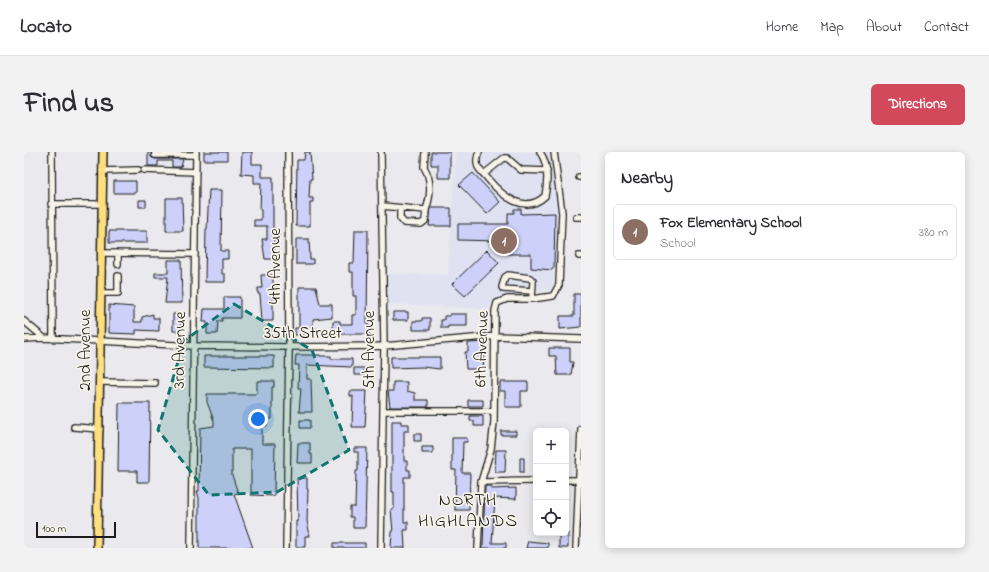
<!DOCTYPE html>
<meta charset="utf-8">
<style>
body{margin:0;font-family:"Indie Flower",sans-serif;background:#f2f2f3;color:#2b2b33}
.controls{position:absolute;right:12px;bottom:12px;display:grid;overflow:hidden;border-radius:6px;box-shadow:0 2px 10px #0003}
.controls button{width:36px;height:36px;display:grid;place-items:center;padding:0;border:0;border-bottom:1px solid #e1e1e2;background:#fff;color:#2b2b33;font:20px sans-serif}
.scale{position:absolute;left:12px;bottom:10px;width:80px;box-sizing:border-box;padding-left:4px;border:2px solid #1c1c1c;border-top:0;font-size:11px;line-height:14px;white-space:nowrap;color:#1c1c1c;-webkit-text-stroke:3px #f7f3e8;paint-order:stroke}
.you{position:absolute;left:234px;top:267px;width:14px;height:14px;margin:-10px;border:3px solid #fff;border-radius:50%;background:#1a73e8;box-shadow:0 0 0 6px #1a73e833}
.badge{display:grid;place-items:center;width:26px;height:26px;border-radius:50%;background:#d1495b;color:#fff;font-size:13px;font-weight:700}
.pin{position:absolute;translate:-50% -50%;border:2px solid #fff;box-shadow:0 1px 4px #0006}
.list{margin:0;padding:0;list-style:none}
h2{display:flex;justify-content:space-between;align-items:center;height:52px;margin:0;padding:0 16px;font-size:17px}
h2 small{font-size:13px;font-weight:400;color:#7c7c81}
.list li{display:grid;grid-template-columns:26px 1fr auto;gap:12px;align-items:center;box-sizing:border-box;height:56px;margin:0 8px 8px;padding:0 8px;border:1px solid #e1e1e2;border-radius:6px}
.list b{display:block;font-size:15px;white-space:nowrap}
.list p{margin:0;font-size:13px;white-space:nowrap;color:#7c7c81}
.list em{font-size:13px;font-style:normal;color:#7c7c81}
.icon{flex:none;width:22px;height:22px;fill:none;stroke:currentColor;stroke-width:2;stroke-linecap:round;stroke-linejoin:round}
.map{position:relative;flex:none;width:557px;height:396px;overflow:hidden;border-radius:6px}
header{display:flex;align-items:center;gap:24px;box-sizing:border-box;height:56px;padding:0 20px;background:#fff;border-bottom:1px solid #e1e1e2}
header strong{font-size:19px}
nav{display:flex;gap:22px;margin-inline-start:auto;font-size:14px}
.intro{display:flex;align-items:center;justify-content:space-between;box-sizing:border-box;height:96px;padding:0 24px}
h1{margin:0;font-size:28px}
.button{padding:10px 18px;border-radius:6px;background:#d1495b;color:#fff;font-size:14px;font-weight:700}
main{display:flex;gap:24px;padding:0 24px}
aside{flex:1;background:#fff;border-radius:6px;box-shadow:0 2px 10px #0003}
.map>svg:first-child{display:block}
.built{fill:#e1e2f1}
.building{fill:#cdd1f9;stroke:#1c1c1c}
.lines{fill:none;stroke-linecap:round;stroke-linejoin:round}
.minor-tunnel{stroke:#c1c0c3;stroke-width:5.5;stroke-dasharray:5.5 3;stroke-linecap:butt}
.minor-casing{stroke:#1c1c1c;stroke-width:8}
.major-casing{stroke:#1c1c1c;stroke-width:10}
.minor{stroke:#f7f3e8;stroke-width:5.5}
.major{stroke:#fedf80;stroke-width:7}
.marked{fill:#0f766e;fill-opacity:0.2;stroke:#0f766e;stroke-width:3;stroke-dasharray:8 5;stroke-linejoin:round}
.labels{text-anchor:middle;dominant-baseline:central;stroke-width:3.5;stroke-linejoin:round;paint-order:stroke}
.street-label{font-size:17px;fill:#1c1c1c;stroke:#f7f3e8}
.neighbourhood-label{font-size:18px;letter-spacing:1px;fill:#1c1c1c;stroke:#f7f3e8}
</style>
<header>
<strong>Locato</strong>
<nav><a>Home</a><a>Map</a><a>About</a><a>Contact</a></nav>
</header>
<div class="intro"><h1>Find us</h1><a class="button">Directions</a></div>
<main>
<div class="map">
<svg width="557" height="396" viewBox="0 0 557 396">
<rect width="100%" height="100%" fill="#eae9ed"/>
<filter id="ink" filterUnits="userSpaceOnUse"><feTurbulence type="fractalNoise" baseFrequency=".025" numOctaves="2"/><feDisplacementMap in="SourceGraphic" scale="8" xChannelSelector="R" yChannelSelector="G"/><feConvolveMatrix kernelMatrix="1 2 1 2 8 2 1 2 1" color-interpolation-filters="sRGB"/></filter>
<g filter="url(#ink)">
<path class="built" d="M432,0H527L535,61L533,116L528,138L477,145L470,148L465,157L363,152L362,122L424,123Z"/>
<path class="building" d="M124,0H127V5L131,7H159L157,15H148V9H134V14H124Z
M180,0H203V8H180Z
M218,0H228V12H238V25H249V77H255V86H250V107H241L238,87H243V74H230V68H237V58H236L237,31H230V23L217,22Z
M281,0H286L288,27H286L285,46H289V50H286V74H272L273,8H280Z
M407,0H426V26H414V13H407Z
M449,21L476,50L463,62L435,33Z
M90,29H112V41H90Z
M185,38H198L197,99H204V107H198V122H201V130H181L182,77H183Z
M142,46H158L159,79H142Z
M115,48H122V55H115Z
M407,56H427V74H405Z
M490,57H497V62L531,61L530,116H528V118L507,116V102H483L482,82H474V89L434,88V72H484V61H490Z
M331,78H344L343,173H345V182H309V169H316V172H328V163H332V144H329V120H325V111H330Z
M85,79H123V91H85Z
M272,87H285L286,107H289V112H272Z
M463,98L475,111L441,144L428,132Z
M144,108H157L158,151H141L144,125H131V121H144Z
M237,123H249V169H238L236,142H234V136H238Z
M275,135H292L296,152H308V165L289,167V176H292V183H271V176H275Z
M550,142H557V175L536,177V164H550Z
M200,145H216V166H198V169H194L193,182H183V170H179L180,157H200Z
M85,153L110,155V170H118V165L129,162V166H135V179L112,178V182L85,181Z
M369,160H384V168H369Z
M149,162H157V179H149Z
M426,162H443V174H424V176H417V168H420V164H426Z
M398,166H406V178H389V169H398Z
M461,190L459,217H442L441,200H444V191Z
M525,196H546V210H549L547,223H533L532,204H525Z
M272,203H296V204H307V207H328V215L283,213V227H287L288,260H275L277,236H274L275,213H271Z
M180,204H250V216L180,215Z
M367,205H416V217L399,215L367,216Z
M330,216H340V223H330Z
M233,229H250V235H248V267H243V274H238V292H251L250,344L227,343V297H208V323L214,341L210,342L229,396H175V346L173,339H175L176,276L190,274V269L183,250V242H233Z
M369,230H383V239L391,241V248H404V255H366L364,239H369Z
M476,230H504V239H497V255H481V239H476Z
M326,239H343L341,275H328L329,244H326Z
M444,248H459V254H444Z
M95,251H126L125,330H113V319H94Z
M446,264H459V274H450V269H446Z
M276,268H286V276H276Z
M368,269H377V272H385V279H380V309H383V318H386V325H380V370H384V378H380L381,396H367L368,380H369L367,357H370V340H368Z
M477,279H492V283H477Z
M390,282H397V289H390Z
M428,286H443V290H439L438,321H446L445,358H431L432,318H428Z
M274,291H286V302H288V311H273Z
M398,295H409V301H398Z
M330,296H343L341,376H329V365H326V355H331L332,319H334V300H330Z
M472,298H482L481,320H471Z
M496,306H500V320H496Z
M273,326H283V337H284L283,369L286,384H281V395H272V369H274Z
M461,334H467V337L492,336V347L471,346L468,391H482V396H459Z
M535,381H544V396H535Z
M504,389L524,391V396H502Z
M310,391H341V396H310Z"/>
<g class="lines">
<path class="minor-tunnel" d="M94,112V124"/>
<g class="minor-casing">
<path id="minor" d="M28,0L29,187
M131,0V3H172
M455,0C453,4 452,11 454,15C456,19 461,23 464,27C478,44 501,63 521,44C524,29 525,13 516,0
M120,18L172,20
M78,19L114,18
M460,22L480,6H483L497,18L523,19
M555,25H557
M27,52H78
M358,54L402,58C407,43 408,28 400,15L401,0
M376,56V66L380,71L397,72L401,69L402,58
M552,65H557
M77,101L171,102
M94,102V112
M555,104H557
M77,141H94V124
M508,147L509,129L506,126L484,123L481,125L478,135L479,137L508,139
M0,169L20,186
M0,187L20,186L170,194L265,195L360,194L472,184L557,187
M76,230L131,231
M359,259H470
M50,275L76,277
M542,328H557
M457,330L512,329
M167,396L172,0
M262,396L265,195L264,0
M357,396L360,194L357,0
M454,396L457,330L467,297L470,270L471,159L473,151L483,147H508L529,144L535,133L538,61L530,0
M552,396L557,277"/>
</g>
<g class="major-casing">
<path id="major" d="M73,396L79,0"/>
</g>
<use href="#minor" class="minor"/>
<use href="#major" class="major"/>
</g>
</g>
<path class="marked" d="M210,152L288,198L325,298L253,340L185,343L134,278L160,189Z"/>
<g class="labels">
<g class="street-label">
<text transform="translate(251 114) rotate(-90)">4th Avenue</text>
<text x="279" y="181">35th Street</text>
<text transform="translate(458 197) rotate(-88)">6th Avenue</text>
<text transform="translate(61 198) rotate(-90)">2nd Avenue</text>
<text transform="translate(156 198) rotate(-89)">3rd Avenue</text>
<text transform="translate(345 198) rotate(-90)">5th Avenue</text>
</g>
<g class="neighbourhood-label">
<text x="444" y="349">NORTH<tspan x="444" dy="21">HIGHLANDS</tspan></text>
</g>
</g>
</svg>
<div class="controls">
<button>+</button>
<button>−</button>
<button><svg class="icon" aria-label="locate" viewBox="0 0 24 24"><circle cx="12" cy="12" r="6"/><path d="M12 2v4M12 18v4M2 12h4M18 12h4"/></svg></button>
</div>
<div class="scale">100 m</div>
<div class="you"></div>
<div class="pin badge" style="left:480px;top:89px;background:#8d6e63">1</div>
</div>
<aside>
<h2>Nearby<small></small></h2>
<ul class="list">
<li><span class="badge" style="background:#8d6e63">1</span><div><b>Fox Elementary School</b><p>School</p></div><em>380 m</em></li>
</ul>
</aside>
</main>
